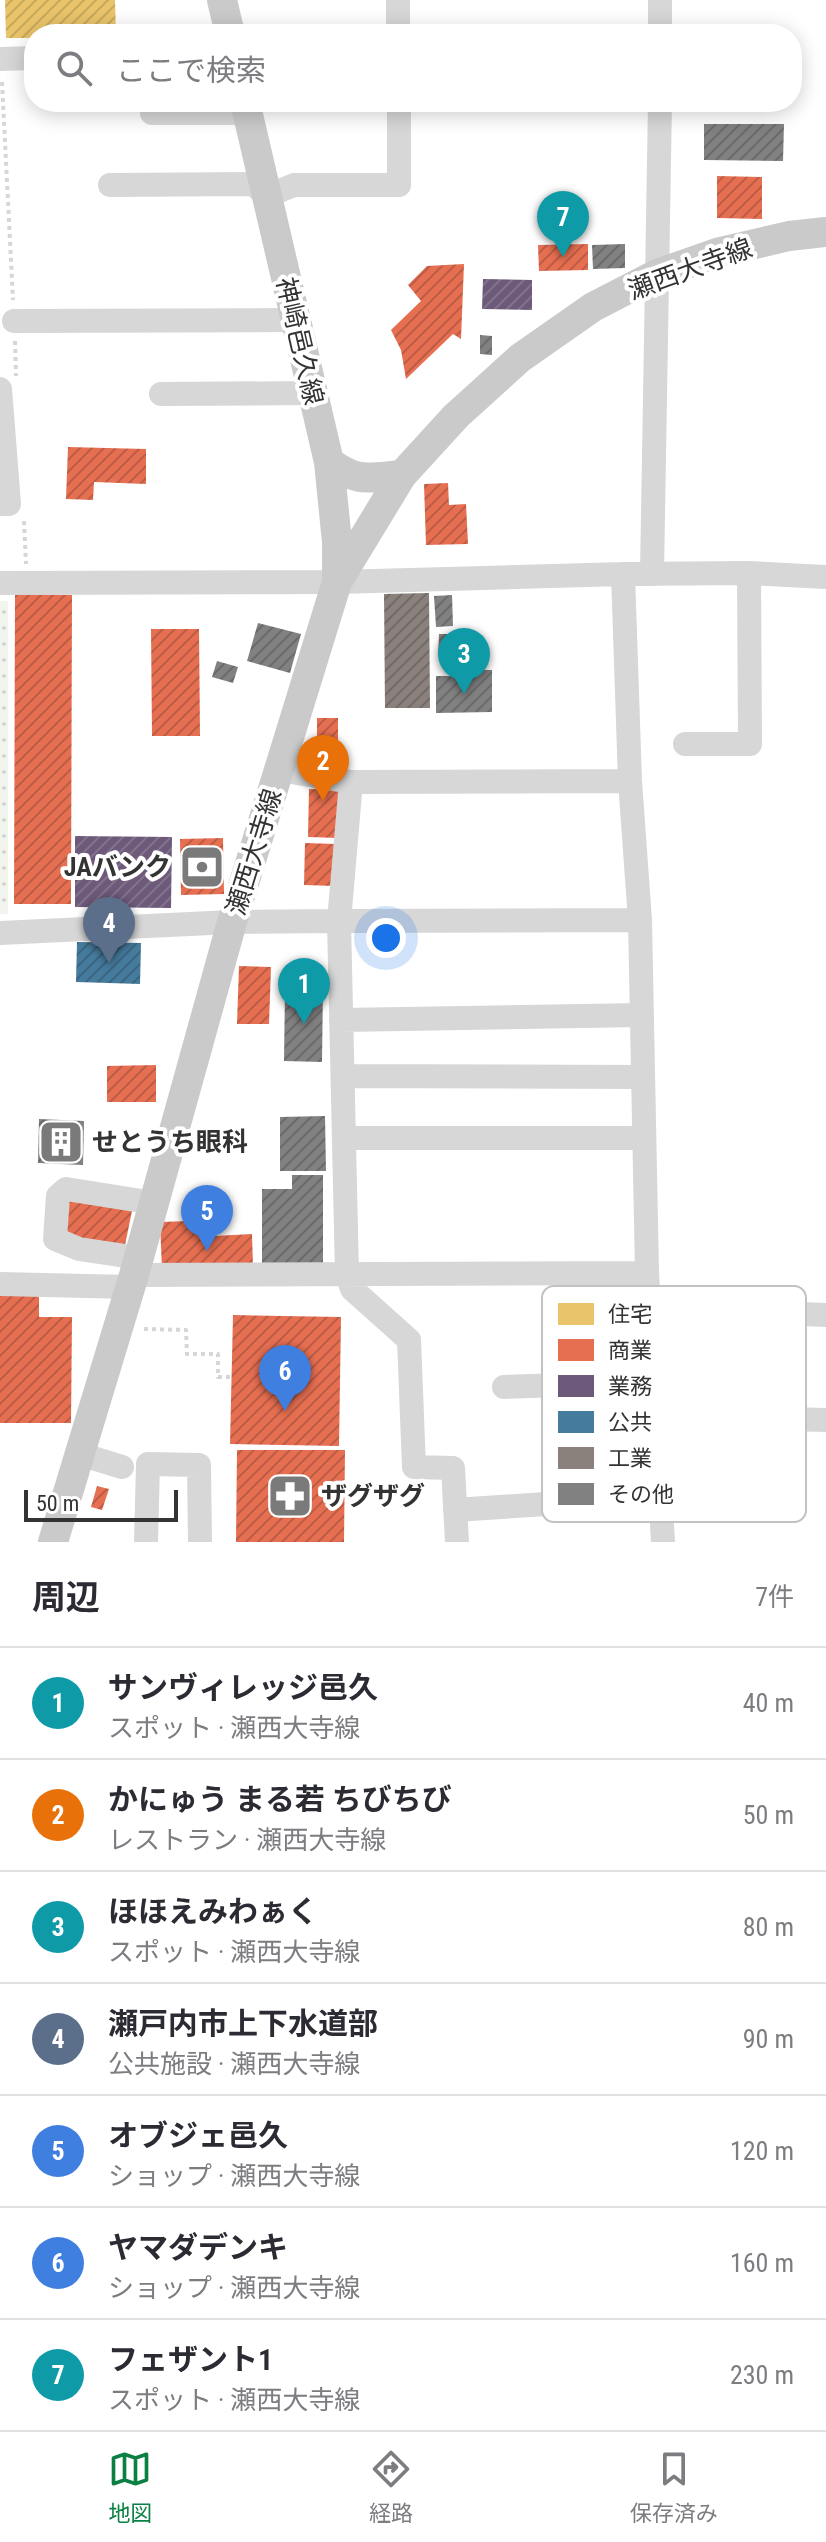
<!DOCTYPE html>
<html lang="ja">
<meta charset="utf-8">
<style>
body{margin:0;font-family:"Roboto Condensed","Noto Sans JP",sans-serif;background:#f2f2f3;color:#2b2b33}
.scale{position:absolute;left:24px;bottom:20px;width:154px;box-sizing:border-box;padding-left:8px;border:4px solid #333;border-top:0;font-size:22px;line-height:28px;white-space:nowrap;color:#333;-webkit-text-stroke:6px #fff;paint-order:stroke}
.you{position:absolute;left:386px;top:938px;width:28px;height:28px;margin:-20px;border:6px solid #fff;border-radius:50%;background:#1a73e8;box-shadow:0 0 0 12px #1a73e833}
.badge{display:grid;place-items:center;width:52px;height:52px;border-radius:50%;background:#0b8043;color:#fff;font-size:26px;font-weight:700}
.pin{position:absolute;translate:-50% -66px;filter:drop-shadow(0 2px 4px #0008)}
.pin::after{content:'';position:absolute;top:42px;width:28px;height:24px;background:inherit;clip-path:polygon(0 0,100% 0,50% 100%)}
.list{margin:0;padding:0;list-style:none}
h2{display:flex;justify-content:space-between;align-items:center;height:104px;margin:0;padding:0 32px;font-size:34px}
h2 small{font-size:26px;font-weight:400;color:#7c7c81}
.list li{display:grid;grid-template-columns:52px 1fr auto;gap:24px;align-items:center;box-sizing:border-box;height:112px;padding:0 32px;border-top:2px solid #e1e1e2}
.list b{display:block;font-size:30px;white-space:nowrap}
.list p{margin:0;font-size:26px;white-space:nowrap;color:#7c7c81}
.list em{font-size:26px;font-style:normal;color:#7c7c81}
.icon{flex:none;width:44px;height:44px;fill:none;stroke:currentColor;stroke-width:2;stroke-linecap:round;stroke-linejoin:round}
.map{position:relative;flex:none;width:826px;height:1542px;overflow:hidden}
.search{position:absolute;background:#fff;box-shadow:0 4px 20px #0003;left:24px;right:24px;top:24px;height:88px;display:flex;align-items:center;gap:20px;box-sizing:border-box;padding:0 28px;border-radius:32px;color:#7c7c81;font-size:30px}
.sheet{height:888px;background:#fff}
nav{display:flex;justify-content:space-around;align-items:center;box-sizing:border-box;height:112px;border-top:2px solid #e1e1e2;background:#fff;font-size:22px;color:#7c7c81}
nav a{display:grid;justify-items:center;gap:4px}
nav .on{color:#0b8043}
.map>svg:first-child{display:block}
.grass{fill:url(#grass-dots)}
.homes{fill:url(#homes-hatch)}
.shops{fill:url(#shops-hatch)}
.offices{fill:url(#offices-hatch)}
.public{fill:url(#public-hatch)}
.industry{fill:url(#industry-hatch)}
.building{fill:url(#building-hatch)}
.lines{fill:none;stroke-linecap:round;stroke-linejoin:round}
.path{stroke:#d6d6d6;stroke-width:4;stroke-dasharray:4 4;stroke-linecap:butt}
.minor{stroke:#d7d7d7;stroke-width:24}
.major{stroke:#cacaca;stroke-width:30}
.labels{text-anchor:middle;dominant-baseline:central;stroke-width:8;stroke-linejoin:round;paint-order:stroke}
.street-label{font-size:26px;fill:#333;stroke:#fff}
.poi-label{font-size:26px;font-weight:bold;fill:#333;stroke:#fff;text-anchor:start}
.key{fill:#fff;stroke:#c2c2c2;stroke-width:2}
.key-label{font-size:22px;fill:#333}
</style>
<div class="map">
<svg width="826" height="1542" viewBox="0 0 826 1542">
<defs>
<pattern id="grass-dots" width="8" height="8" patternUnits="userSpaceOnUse" patternTransform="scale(2)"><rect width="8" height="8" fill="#f1f5ed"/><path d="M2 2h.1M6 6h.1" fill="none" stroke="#cfd2cc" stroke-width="1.8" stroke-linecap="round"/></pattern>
<pattern id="homes-hatch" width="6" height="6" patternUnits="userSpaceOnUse" patternTransform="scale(2)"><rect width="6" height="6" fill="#e9c46a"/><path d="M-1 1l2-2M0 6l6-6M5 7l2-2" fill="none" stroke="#c8a95c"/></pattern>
<pattern id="shops-hatch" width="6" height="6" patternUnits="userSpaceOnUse" patternTransform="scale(2)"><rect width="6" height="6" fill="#e76f51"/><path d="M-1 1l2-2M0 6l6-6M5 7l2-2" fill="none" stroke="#bc5c44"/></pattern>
<pattern id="offices-hatch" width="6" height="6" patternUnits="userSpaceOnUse" patternTransform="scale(2)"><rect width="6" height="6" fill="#6d597a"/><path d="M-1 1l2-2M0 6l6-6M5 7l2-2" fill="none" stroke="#82738c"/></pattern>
<pattern id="public-hatch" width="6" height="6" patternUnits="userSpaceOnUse" patternTransform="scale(2)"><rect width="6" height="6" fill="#457b9d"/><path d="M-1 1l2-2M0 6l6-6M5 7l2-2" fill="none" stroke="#3a6581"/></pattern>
<pattern id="industry-hatch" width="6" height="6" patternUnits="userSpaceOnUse" patternTransform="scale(2)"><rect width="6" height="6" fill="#8a817c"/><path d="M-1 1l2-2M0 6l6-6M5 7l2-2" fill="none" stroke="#716a66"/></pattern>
<pattern id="building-hatch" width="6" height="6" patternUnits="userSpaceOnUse" patternTransform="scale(2)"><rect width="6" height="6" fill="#818181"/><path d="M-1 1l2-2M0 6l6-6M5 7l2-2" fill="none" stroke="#6a6a6a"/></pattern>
</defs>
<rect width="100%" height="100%" fill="#fff"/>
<path class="grass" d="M0,601H8V914H0Z"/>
<path class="homes" d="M5,0H115L116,34H34V38H6Z"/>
<path class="shops" d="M717,176L762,177V219L717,218Z
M588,244V270L539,271L538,245Z
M464,264L461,339L453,334L406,379L401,350L391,330L421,301L408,285L427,266Z
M68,447L146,449V484L94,482L93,500L66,499Z
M448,483L449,505L466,504L468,544L426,545L424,484Z
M15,594L72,595L71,904H14Z
M151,629H199L200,736H152Z
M317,718H338V760H317Z
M309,789L339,790L338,838L308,837Z
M223,838L224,894L181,895L180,839Z
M305,843L336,844L335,886L304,885Z
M239,966L271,967L269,1024H237Z
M156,1065V1102H107V1066Z
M69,1193L133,1206L124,1250L60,1237Z
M212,1209L214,1236L252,1234L253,1267L162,1270L160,1222L189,1221V1210Z
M0,1293H39V1317H72L71,1423H0Z
M233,1315L341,1317L339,1446L230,1444Z
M237,1450H345L344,1542H236Z
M97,1486L109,1489L102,1510L91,1507Z"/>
<path class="offices" d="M483,279L532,280V310L482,309Z
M75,836L172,837L171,908L75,907Z"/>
<path class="public" d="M77,942L141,943L140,984L76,982Z"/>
<path class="industry" d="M429,593L430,708H385L384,594Z"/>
<path class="building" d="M704,124H784L783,161L704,160Z
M625,244V268L593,269L592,245Z
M480,335L492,336V355L480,354Z
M452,595L453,626L436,627L434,596Z
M258,623L301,634L290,673L247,661Z
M439,634H451L450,656H438Z
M217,661L238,667L233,683L212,677Z
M458,670H492V712L436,713V676H458Z
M285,987H323L322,1062L284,1061Z
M325,1116L326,1171H280V1117Z
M39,1119L84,1121L83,1165L38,1163Z
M292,1175H323V1266H262V1189H292Z"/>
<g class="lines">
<path class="path" d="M2,82L13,300
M15,341L16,376
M24,521L26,564
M144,1329L186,1330L187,1354H218V1377H232"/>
<path class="minor" d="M398,0V34
M660,0V34
M0,59L34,58
M152,113H247
M110,185L253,184L267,196L294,185H399V102
M14,321L295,320
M0,389L9,504H0
M161,394L313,393
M623,574L630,781L640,920L647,1273L663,1542
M652,574L660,102
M0,583L337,582L623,574L749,573L826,577
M685,744H750L749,573
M279,770L351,782L630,781
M351,782L339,921L640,920
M0,933L232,922L339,921L347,1275L352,1289L409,1340L414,1467L453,1468L457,1542
M341,1020L642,1015
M343,1076L643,1077
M344,1138H644
M139,1258L79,1249L55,1239L58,1196L66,1189L154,1203
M134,1275L647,1273
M0,1284L130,1287
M826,1315L687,1309L689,1416L826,1420
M504,1387L655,1382
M80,1454L122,1467
M660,1470L694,1464L689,1416
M455,1510L546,1504
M146,1542L148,1464L199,1465L200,1542"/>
<path class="major" d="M222,0L230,34
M245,102L329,462L337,542V582
M329,462C359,483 366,478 402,475
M53,1542L134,1275L232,922L337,582L402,475L456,416L520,358L593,307L657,274L720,252L789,236L826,232"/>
</g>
<defs>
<g id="bank-square" transform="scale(2.3)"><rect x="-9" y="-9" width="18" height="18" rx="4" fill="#7a7a7a" stroke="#fff"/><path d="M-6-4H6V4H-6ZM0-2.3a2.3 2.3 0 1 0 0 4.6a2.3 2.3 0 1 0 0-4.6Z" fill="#fff"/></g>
<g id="building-square" transform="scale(2.3)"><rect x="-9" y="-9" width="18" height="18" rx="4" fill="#7a7a7a" stroke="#fff"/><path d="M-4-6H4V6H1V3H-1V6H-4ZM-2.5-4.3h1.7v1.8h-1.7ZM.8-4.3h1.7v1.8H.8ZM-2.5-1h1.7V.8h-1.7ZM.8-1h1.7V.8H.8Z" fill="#fff"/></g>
<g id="pharmacy-square" transform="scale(2.3)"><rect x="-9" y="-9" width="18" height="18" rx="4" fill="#7a7a7a" stroke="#fff"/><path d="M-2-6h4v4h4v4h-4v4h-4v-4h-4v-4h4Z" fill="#fff"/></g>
</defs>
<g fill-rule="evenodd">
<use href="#bank-square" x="202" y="867"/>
<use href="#building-square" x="61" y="1142"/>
<use href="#pharmacy-square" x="290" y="1496"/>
</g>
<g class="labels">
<g class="street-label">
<text transform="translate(690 269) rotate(-20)">瀬西大寺線</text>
<text transform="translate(300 341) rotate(77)">神崎邑久線</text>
<text transform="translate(254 852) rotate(-73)">瀬西大寺線</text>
</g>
<g class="poi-label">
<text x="171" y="867" text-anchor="end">JAバンク</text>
<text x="92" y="1142">せとうち眼科</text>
<text x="321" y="1496">ザグザグ</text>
</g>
</g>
<rect x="542" y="1286" width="264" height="236" rx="12" class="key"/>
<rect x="558" y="1303" width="36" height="22" fill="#e9c46a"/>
<rect x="558" y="1339" width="36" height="22" fill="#e76f51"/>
<rect x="558" y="1375" width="36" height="22" fill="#6d597a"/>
<rect x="558" y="1411" width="36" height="22" fill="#457b9d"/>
<rect x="558" y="1447" width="36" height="22" fill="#8a817c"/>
<rect x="558" y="1483" width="36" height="22" fill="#818181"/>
<g class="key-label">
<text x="608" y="1322">住宅</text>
<text x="608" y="1358">商業</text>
<text x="608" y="1394">業務</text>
<text x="608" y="1430">公共</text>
<text x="608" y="1466">工業</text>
<text x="608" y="1502">その他</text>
</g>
</svg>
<div class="scale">50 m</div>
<div class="you"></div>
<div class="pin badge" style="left:304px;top:1024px;background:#0f9aa8">1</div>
<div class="pin badge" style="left:323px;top:801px;background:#e8710a">2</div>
<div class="pin badge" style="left:464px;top:694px;background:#0f9aa8">3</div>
<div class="pin badge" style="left:109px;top:963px;background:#5c6f8a">4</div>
<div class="pin badge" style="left:207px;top:1251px;background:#3f7fe0">5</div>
<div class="pin badge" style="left:285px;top:1411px;background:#3f7fe0">6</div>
<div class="pin badge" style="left:563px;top:257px;background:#0f9aa8">7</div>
<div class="search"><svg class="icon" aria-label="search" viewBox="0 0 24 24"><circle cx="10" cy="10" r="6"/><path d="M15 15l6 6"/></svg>ここで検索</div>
</div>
<section class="sheet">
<h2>周辺<small>7件</small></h2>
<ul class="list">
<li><span class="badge" style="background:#0f9aa8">1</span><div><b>サンヴィレッジ邑久</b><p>スポット · 瀬西大寺線</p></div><em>40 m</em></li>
<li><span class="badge" style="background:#e8710a">2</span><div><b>かにゅう まる若 ちびちび</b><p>レストラン · 瀬西大寺線</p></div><em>50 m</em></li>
<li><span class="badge" style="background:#0f9aa8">3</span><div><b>ほほえみわぁく</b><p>スポット · 瀬西大寺線</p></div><em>80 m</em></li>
<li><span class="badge" style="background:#5c6f8a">4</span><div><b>瀬戸内市上下水道部</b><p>公共施設 · 瀬西大寺線</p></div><em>90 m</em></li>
<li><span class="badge" style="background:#3f7fe0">5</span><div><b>オブジェ邑久</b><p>ショップ · 瀬西大寺線</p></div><em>120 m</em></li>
<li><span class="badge" style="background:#3f7fe0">6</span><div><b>ヤマダデンキ</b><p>ショップ · 瀬西大寺線</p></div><em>160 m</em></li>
<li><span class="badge" style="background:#0f9aa8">7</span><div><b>フェザント1</b><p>スポット · 瀬西大寺線</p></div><em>230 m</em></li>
</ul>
</section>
<nav>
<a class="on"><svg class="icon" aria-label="map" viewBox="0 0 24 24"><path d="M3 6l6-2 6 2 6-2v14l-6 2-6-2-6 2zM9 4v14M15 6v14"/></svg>地図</a>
<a><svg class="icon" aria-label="directions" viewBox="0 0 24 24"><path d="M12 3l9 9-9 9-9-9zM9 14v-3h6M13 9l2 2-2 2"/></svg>経路</a>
<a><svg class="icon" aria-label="saved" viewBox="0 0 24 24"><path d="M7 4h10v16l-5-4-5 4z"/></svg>保存済み</a>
</nav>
